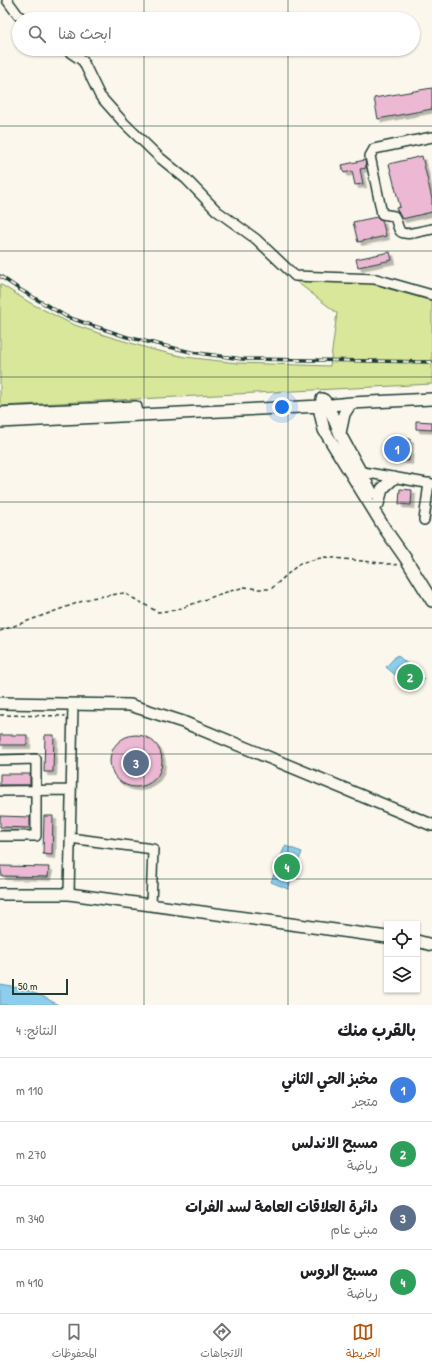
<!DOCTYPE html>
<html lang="ar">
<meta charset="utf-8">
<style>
body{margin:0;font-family:"Patrick Hand","Playpen Sans Arabic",sans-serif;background:#f2f2f2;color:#202124;direction:rtl}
.controls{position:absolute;right:12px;bottom:12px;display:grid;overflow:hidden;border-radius:0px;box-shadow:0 1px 3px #0004}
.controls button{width:36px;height:36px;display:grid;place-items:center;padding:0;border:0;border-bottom:1px solid #e0e0e0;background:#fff;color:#202124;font:20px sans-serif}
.scale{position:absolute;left:12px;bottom:10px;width:56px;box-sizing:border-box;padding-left:4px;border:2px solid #1f3d34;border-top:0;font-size:11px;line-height:14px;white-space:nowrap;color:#1f3d34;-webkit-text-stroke:3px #fbf7ec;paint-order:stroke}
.you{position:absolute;left:282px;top:407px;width:14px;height:14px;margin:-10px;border:3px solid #fff;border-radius:50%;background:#1a73e8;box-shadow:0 0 0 6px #1a73e833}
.badge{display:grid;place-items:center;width:26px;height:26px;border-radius:50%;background:#b45309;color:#fff;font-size:13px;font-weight:700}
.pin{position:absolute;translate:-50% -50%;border:2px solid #fff;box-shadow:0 1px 4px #0006}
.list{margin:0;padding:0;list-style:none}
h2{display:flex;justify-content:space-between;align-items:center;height:52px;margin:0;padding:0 16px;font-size:17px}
h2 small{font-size:13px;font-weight:400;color:#757577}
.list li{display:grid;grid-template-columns:26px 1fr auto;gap:12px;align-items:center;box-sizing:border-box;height:64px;padding:0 16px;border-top:1px solid #e0e0e0}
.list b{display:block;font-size:15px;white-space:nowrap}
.list p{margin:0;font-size:13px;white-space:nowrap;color:#757577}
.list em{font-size:13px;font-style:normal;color:#757577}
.icon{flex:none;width:22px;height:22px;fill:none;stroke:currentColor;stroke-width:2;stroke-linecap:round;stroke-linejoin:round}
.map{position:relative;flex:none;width:432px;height:1005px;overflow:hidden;direction:ltr}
.search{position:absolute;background:#fff;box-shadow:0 1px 3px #0004;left:12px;right:12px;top:12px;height:44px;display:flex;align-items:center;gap:10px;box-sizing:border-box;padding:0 14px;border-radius:22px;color:#757577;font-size:15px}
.sheet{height:308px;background:#fff}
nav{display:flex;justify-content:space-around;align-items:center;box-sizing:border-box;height:56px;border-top:1px solid #e0e0e0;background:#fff;font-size:11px;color:#757577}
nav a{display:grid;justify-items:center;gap:2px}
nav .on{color:#b45309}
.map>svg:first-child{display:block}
.green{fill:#d9e79a;stroke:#7c9267}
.water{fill:#8cceed;stroke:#6094a3}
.building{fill:#ecb8d3;stroke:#1f3d34;filter:url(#shadow)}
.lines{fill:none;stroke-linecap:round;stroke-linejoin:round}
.minor-casing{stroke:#1f3d34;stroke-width:12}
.major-casing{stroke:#1f3d34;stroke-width:14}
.path{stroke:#1f3d34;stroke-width:1.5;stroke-dasharray:4 3;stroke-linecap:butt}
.minor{stroke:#fbf7ec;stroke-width:9}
.major{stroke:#fbf7ec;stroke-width:11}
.rail-casing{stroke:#1f3d34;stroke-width:3.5}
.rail{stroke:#fbf7ec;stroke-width:2;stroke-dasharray:6;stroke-linecap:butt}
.grid{fill:none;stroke:#1f3d34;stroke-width:1;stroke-opacity:0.55}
</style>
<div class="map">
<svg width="432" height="1005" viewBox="0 0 432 1005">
<defs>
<filter id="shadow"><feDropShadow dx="3.5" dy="3.5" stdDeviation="0" flood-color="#0004"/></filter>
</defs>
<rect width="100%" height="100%" fill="#fbf7ec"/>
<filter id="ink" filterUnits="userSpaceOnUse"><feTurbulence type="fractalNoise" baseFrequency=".025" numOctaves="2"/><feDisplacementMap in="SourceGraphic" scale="8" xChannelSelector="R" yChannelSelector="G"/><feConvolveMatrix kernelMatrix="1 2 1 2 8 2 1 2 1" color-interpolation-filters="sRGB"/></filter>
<g filter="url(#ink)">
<path class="green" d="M293,279H353L432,301V384L0,406V284L32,304L72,324L104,335L154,350L185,357L237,363L330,366L337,313Z"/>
<path class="water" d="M397,655L425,679L414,691L386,667Z
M285,846L302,852L288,889L271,882Z
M0,985L25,989L46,998L58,1005H0Z"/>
<path class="building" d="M432,88V109L378,119L374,98Z
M422,156L432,199V212L402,219L396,208L400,207L389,164Z
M365,160L366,168L360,169L363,184L355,185L352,171L344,173L342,165Z
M377,217L382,220L386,236L358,242L353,222Z
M390,252L392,260L358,267L356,259Z
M416,421L432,422V430L416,429Z
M394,438L410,439L409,461L393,459Z
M400,489L412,490L411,505L399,504Z
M110 761a26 26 0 1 1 52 0a26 26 0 1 1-52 0Z
M0,735H27V745H0Z
M45,735H54L53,772H44Z
M0,774H30V785H0Z
M0,816L30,817V828L0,827Z
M44,816H53L52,855L43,854Z
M0,866L49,867L48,877L2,876Z"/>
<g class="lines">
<g class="minor-casing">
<path id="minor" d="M7,0L18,15L23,19
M65,49L83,61L100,96L124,123L159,157L186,179L217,211L256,239L295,276L376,279L432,295
M432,137L374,149L370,156L382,214L394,216C397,220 397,227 400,231C404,237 425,230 432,229
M357,471L432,484
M424,520L429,483
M0,760L36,759V836H0
M0,791L71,790
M70,838L153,849L151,905
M69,894L73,705"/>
</g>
<g class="major-casing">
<path id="major" d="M322,399L320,412L324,430L385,529L406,559L432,601
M324,400L328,405L340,434L372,493
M0,413L136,407
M0,422L321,406L351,403L432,399
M340,433L344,414L351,403
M378,504L382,489L394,478
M0,703L130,705L183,722L432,825
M0,894H69L387,937
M417,941L432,945"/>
</g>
<path class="path" d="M0,631L91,598L124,593L158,612L176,610L223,593L245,587L258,589H271L300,563L325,557L399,565
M0,715L65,716"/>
<use href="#minor" class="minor"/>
<use href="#major" class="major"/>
<g class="rail-casing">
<path id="rail" d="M0,276L19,289L67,317L127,337L191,352L242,359L432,362"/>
</g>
<use href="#rail" class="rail"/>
</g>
</g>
<path class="grid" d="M144,0V19M288,0V19M144,49V1005M288,49V1005M0,126H432M0,251H432M0,377H432M0,502H432M0,628H432M0,754H432M0,879H432"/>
</svg>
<div class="controls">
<button><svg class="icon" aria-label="locate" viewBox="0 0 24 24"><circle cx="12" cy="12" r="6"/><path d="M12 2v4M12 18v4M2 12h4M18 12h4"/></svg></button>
<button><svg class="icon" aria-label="layers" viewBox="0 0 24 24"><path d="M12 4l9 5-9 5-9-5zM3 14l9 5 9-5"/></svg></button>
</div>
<div class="scale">50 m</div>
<div class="you"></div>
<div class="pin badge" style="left:397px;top:449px;background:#3f7fe0">1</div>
<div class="pin badge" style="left:410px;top:677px;background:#2e9e5b">2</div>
<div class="pin badge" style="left:136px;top:763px;background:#5c6f8a">3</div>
<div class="pin badge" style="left:287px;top:867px;background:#2e9e5b">4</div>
<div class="search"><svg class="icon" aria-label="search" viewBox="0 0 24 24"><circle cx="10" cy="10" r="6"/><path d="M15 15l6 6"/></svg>ابحث هنا</div>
</div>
<section class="sheet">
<h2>بالقرب منك<small>النتائج: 4</small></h2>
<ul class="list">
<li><span class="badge" style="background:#3f7fe0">1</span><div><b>مخبز الحي الثاني</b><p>متجر</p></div><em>110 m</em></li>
<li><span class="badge" style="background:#2e9e5b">2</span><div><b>مسبح الاندلس</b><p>رياضة</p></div><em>270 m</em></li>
<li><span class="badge" style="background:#5c6f8a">3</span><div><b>دائرة العلاقات العامة لسد الفرات</b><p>مبنى عام</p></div><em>340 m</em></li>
<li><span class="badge" style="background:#2e9e5b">4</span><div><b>مسبح الروس</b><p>رياضة</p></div><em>410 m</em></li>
</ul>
</section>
<nav>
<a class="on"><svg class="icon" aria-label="map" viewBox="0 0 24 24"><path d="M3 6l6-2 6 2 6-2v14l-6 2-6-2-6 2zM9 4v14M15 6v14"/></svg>الخريطة</a>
<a><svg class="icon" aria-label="directions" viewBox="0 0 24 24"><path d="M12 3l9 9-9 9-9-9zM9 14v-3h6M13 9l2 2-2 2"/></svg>الاتجاهات</a>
<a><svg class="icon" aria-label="saved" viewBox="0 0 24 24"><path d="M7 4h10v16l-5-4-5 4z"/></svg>المحفوظات</a>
</nav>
